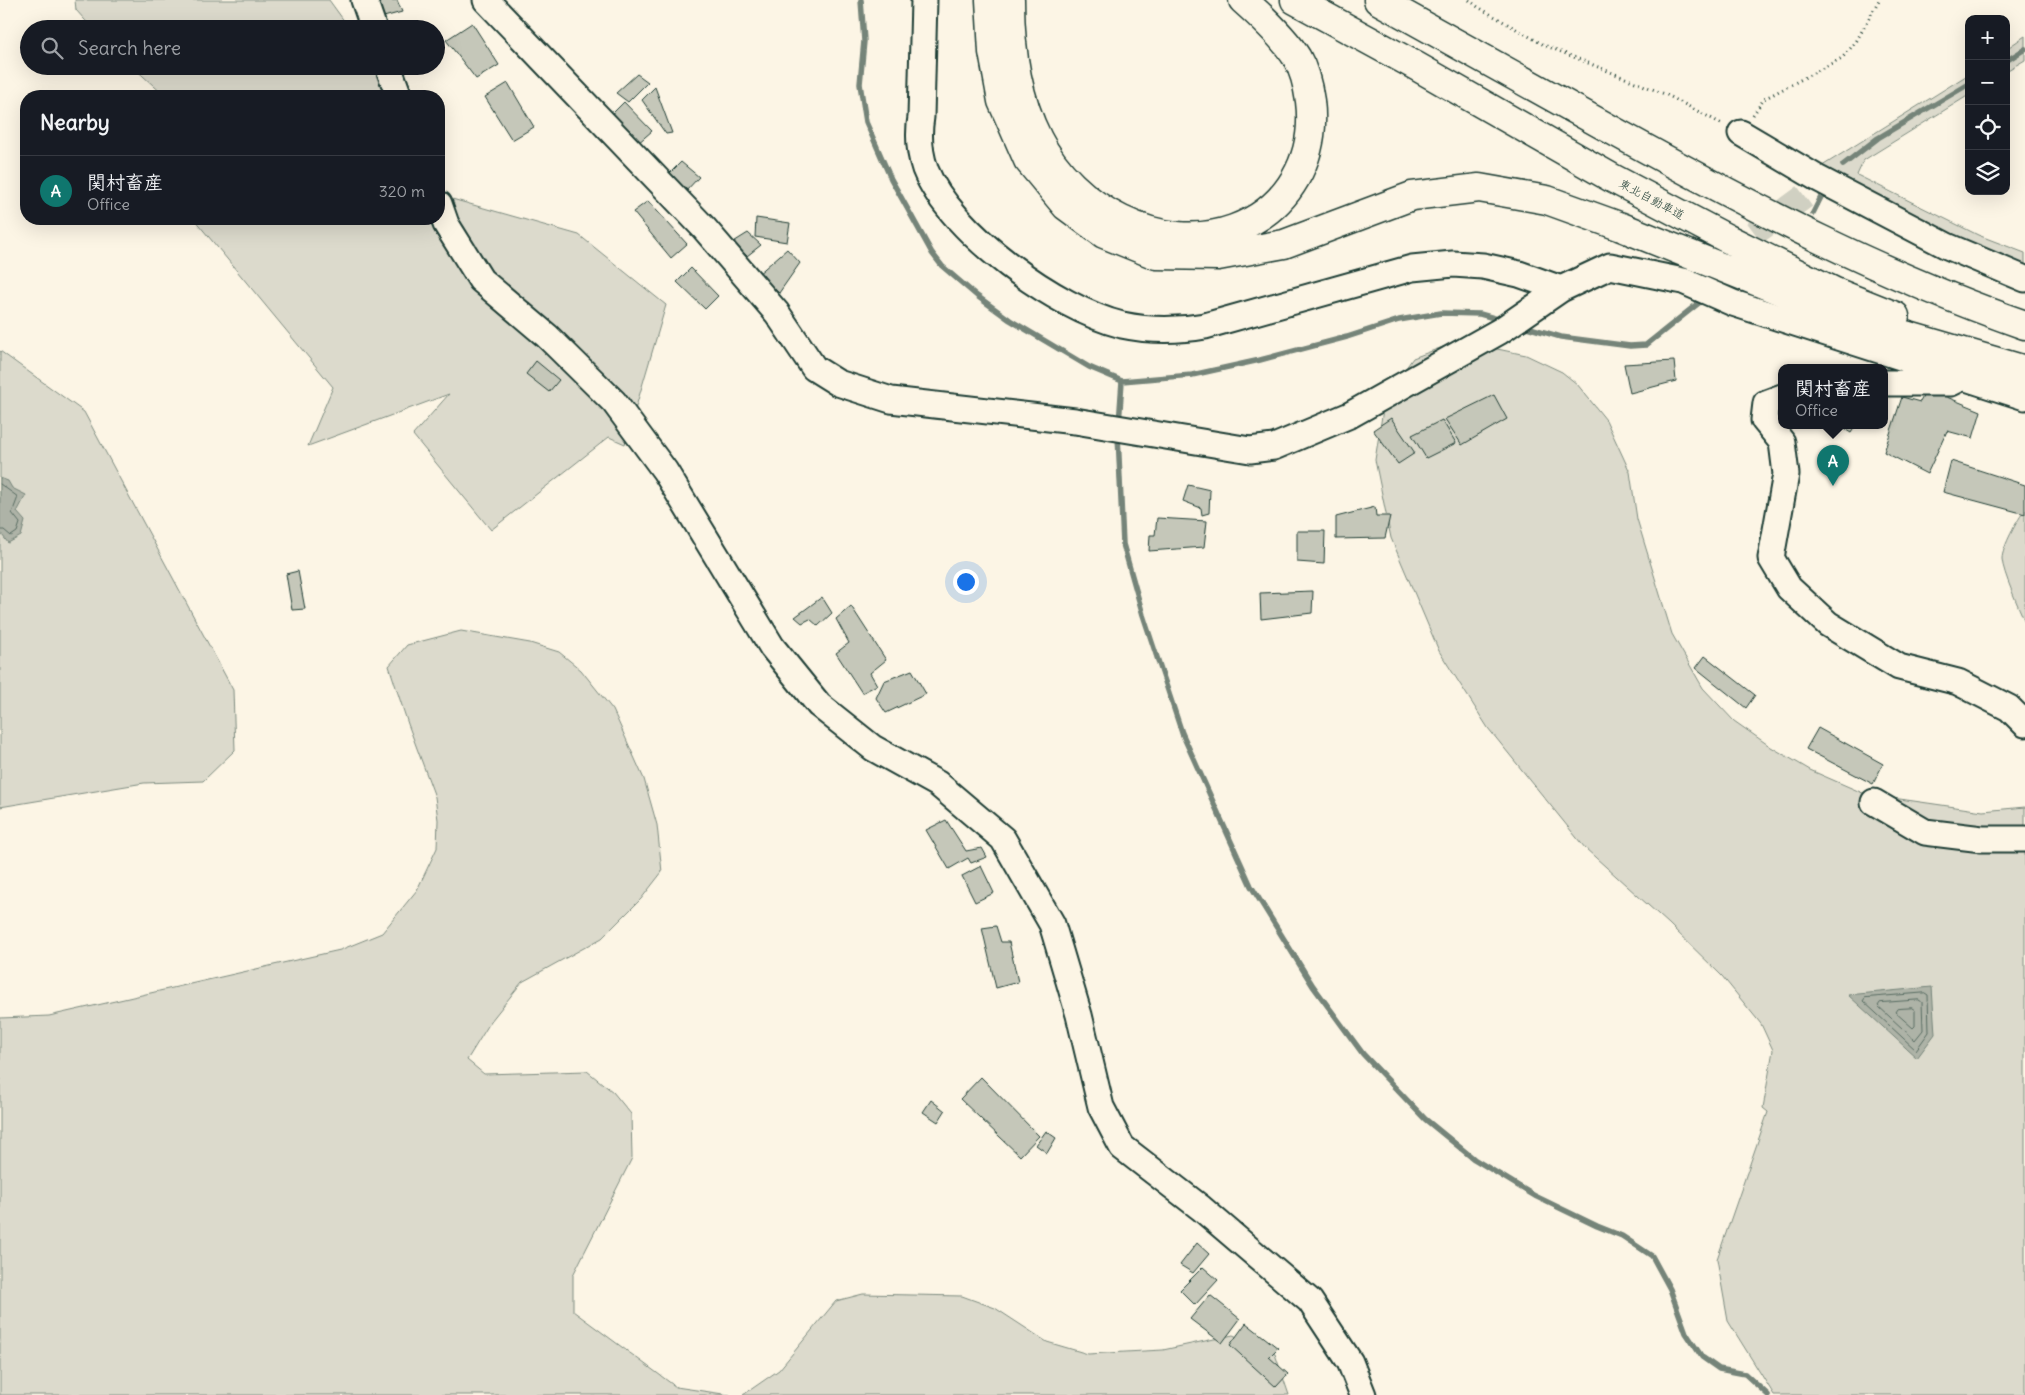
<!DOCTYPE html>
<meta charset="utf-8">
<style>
body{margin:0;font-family:Delius,"Klee One",sans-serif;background:#242831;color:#f1f3f6}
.controls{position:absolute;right:15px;top:15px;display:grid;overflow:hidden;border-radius:10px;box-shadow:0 5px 20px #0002}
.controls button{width:45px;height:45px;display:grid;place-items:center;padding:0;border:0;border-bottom:1px solid #363941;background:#171b24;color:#f1f3f6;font:25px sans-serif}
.you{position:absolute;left:965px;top:581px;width:18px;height:18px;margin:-12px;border:4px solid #fff;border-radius:50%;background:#1a73e8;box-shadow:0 0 0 8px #1a73e833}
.badge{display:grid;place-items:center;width:32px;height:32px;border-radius:50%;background:#0f766e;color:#fff;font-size:16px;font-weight:700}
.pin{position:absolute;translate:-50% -41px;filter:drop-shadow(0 1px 2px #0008)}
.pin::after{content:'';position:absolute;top:26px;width:18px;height:15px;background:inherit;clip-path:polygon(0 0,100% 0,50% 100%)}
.popup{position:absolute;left:1778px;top:364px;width:110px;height:65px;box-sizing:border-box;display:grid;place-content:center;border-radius:10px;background:#171b24;filter:drop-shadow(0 1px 4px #0005);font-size:16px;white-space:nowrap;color:#9ea1a6}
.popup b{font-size:19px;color:#f1f3f6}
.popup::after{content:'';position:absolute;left:50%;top:100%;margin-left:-10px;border:10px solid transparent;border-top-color:#171b24}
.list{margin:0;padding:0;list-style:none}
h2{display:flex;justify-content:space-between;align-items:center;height:65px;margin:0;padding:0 20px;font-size:21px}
h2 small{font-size:16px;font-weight:400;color:#9ea1a6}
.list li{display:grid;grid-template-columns:32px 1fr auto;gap:15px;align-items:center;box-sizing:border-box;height:70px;padding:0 20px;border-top:1px solid #363941}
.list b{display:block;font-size:19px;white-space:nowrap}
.list p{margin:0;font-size:16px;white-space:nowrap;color:#9ea1a6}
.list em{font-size:16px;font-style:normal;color:#9ea1a6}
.icon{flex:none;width:28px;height:28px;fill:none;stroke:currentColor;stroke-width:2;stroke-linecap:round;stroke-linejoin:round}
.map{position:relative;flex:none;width:2025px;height:1395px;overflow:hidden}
.search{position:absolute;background:#171b24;box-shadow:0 5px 20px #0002;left:20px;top:20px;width:425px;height:55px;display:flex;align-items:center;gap:12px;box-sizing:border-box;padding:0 18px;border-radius:28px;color:#9ea1a6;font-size:19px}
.panel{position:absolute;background:#171b24;box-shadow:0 5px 20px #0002;left:20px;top:90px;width:425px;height:135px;border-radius:20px}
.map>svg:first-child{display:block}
.green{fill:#dcdacc;stroke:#7e8c80}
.water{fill:#aeb3a7;stroke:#758479}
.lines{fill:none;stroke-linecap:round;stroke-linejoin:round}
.shore{stroke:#586c62;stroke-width:1}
.stream{stroke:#758479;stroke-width:5.5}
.building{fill:#c5c7b9;stroke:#1f3d34}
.minor-tunnel{stroke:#d0d0c2;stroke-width:25;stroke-dasharray:25 12;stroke-linecap:butt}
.minor-casing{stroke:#1f3d34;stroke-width:29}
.highway-casing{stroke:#1f3d34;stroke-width:31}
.path{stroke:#1f3d34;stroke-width:3;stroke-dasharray:1 4;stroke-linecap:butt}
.minor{stroke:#fcf5e5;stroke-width:25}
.highway{stroke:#fcf5e5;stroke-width:28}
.labels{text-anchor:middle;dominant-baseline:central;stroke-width:4;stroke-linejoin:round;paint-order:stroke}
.street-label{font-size:12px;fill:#1f3d34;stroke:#fcf5e5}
</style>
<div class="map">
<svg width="2025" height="1395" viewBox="0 0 2025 1395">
<rect width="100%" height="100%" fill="#fcf5e5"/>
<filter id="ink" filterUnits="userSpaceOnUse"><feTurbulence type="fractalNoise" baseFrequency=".02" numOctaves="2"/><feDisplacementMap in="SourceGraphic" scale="10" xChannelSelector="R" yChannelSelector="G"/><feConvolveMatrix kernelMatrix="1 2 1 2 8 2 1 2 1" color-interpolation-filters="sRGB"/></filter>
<g filter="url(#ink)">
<path class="green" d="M75,0H329L350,29H93L76,10Z
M2025,36V60L2006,71V49Z
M132,66H373L389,96H165Z
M1969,74V95L1864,160L1857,175L1978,235L2025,253V268L1989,255L1819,168Z
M439,187L445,197L579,235L666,305L625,444L609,437L491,530L413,435L449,394L308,446L333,387L194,219H439Z
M1459,341L1526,355L1562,372L1577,384L1606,420L1630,472L1637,519L1672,634L1703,688L1734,721L1771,747L1810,770L1865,794L1983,811L2025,807V1395H1774L1728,1321L1717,1259L1768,1112L1763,1108L1773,1050L1761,1024L1722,976L1669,924L1585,848L1488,728L1439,651L1391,538L1375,460L1385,397L1413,358Z
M0,351L84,412L233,690L235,750L203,781L144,783L0,807Z
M2025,510V622C2019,608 2003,573 2002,559C2002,548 2018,518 2025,510Z
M461,631L530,643L559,652L581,670L613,710L644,779L657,825L662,872L641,899L602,938L522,982L491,1021L467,1060L484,1074L587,1071L613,1092L631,1114L632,1158L573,1275V1311L676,1387L730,1395H0V1018L49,1016L340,950L382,933L417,890L437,848L438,820L435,797L408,724L389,666L407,645Z
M863,1294L962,1296L995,1308L1047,1342L1088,1354L1163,1350L1233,1335L1275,1354L1289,1395H743L779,1370L836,1301Z"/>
<path class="water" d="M0,478L8,481L12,488L26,495L17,512L25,521L21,536L8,543L0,532Z
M1932,987L1935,1034L1917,1058L1848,995Z"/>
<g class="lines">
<path class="shore" d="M0,484L18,497L12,513L20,523L17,532L11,536L4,530H0
M1925,993L1928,995L1929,1032L1916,1050L1863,1001L1865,998Z
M1919,1000L1922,1002L1923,1030L1915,1040L1878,1006L1880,1003Z
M1912,1008L1915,1010V1026L1913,1028L1895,1012L1897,1009Z"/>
<path class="stream" d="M861,0L864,41L860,84L866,122L891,179L932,253L942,266L977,296L1010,320L1089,367L1122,381L1192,375L1260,360L1347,337L1399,320L1441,313L1480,314L1501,320
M2006,61L2025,49
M1843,165L1878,138L1969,84
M1813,213L1822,195
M1520,325L1561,337L1630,346L1646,345L1705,298
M1119,424L1122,381
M1118,435L1123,544L1143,615L1182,733L1251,886L1313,986L1363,1054L1425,1119L1474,1159L1535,1196L1597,1226L1622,1236L1652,1256L1670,1289L1686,1333L1702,1357L1719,1369L1745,1374L1768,1395"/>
</g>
<path class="building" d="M374,0H397L402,12L380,18Z
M472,23L499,65L476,79L446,40Z
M637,74L648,82L628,102L616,93Z
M508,83L534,127L512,140L485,97Z
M655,87L672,133L666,134L642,100Z
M624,102L652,131L637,144L610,116Z
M681,162L699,177L685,192L667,176Z
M648,201L687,244L671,258L633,212Z
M756,218L790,223L787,242L755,237Z
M748,233L761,245L747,256L732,243Z
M787,249L800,263L779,293L757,275Z
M691,268L718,296L705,309L677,282Z
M536,361L559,380L549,392L526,374Z
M1674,361L1676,381L1630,393L1624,364Z
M1927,389L1981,411L1973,438L1947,431L1927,474L1884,452L1902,397L1920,402Z
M1494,395L1507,419L1462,445L1445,419Z
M1391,418L1415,453L1398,464L1373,430Z
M1442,420L1456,443L1426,458L1412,435Z
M1838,425H1856L1851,433Z
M1951,461L2025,485V514L1943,492Z
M1188,485L1210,490L1209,513L1202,515L1201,508L1183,501Z
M1375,507L1376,516H1390L1385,538L1336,539V517Z
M1157,518L1207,521L1204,547L1149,551L1150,535H1155Z
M1297,531H1325L1324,564L1297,562Z
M298,571L305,609L292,610L286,574Z
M1313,591L1312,613L1261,619L1260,593Z
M822,597L832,613L818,626L810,619L802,623L795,617Z
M851,606L886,660L870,673L877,685L862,693L836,653L849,643L836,619Z
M1705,656L1755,695L1746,708L1696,668Z
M912,670L926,694L886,713L876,698L884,681Z
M1818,728L1883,764L1873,784L1806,749Z
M946,820L966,851L982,848L987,857L971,863L968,858L949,869L926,830Z
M981,866L994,893L975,902L962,876Z
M996,926L1001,942H1009L1018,982L996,988L982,928Z
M981,1077L1039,1136L1020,1156L960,1099Z
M931,1100L945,1111L938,1122L923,1112Z
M1046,1131L1056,1138L1047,1153L1036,1145Z
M1197,1243L1209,1254L1193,1273L1180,1265Z
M1203,1267L1218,1280L1195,1305L1180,1290Z
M1210,1295L1240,1319L1222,1343L1190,1319Z
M1246,1323L1278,1348L1269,1357L1288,1374L1276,1387L1230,1345Z"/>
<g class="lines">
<path class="minor-tunnel" d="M1725,255L1808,194"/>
<g class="minor-casing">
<path id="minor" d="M364,0L374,29
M486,0L704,228L777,313L814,368L838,383L891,400L1075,421L1250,450L1274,447L1350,415L1500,331L1561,289L1610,266L1683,281L1733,303L2025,397
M924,0L921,117C918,135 919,151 925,169C950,232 1057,309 1122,325C1150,331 1177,331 1205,326L1412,268L1453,264L1483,266L1519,274L1561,289
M388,66L399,96
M1741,133L1817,178L1947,246L2025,279
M439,204L446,224L481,280L547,336L614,402L665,471L772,647L819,705L873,748L938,784L1003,839L1052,924L1079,1015L1101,1107L1122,1147L1201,1208L1310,1301L1350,1362L1363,1395
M1884,383H1951L1959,379
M1782,397L1766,403L1764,420L1782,442L1786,474L1771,558L1789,588L1828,624L1899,667L1958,682L2009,708L2025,724
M1874,802L1925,832L1982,839H2025"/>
</g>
<g class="highway-casing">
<path id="highway" d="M990,0L993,52L1002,101L1028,160L1066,206L1104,234L1156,255L1218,256L1284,244L1412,196L1479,188L1547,200L1619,226L1850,319L2025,370
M1010,0C1010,46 1017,98 1038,139C1072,207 1160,256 1234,229C1289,209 1317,157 1310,101C1308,87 1304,70 1297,58C1284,37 1261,16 1243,0
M1295,0L1416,66L1612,178L1726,238L1835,292L1895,316
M1378,0C1458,45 1539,89 1619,134C1750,206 1883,276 2025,325"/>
</g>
<path class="path" d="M1469,0L1478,7L1544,45L1667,95L1724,125
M1753,115L1764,99L1842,58L1856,42L1879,0"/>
<use href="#minor" class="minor"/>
<use href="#highway" class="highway"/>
</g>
</g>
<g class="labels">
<g class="street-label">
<text transform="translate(1652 199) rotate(28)">東北自動車道</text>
</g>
</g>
</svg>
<div class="controls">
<button>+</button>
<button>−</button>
<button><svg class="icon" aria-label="locate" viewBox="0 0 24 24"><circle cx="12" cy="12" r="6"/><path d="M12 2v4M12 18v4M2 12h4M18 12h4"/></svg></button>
<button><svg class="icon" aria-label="layers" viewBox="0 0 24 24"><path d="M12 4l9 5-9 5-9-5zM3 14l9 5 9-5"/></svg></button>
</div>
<div class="you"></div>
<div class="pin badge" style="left:1833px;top:486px">A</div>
<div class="popup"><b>関村畜産</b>Office</div>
<div class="search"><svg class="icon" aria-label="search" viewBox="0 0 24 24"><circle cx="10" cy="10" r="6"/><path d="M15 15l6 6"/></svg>Search here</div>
<section class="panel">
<h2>Nearby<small></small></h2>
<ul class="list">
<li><span class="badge">A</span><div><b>関村畜産</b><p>Office</p></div><em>320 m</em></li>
</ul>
</section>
</div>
